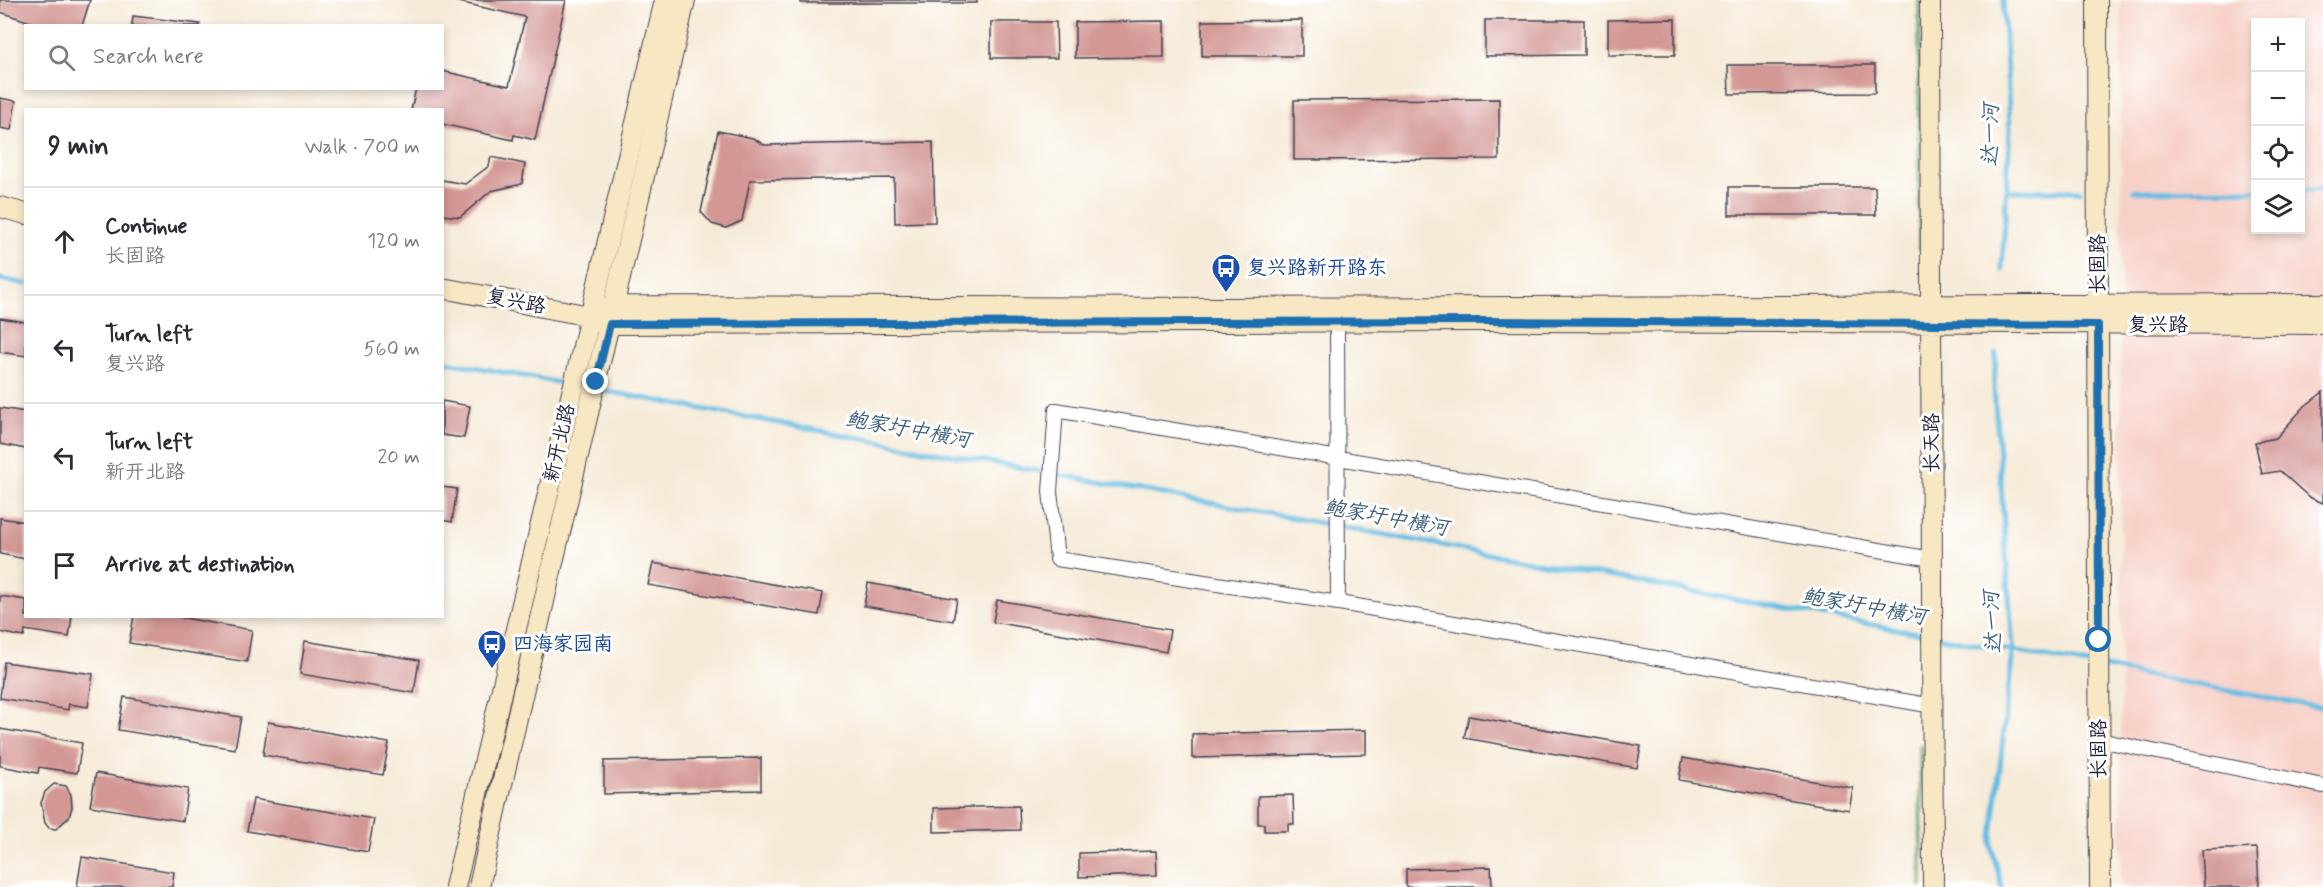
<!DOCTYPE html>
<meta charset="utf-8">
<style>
body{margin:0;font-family:Mynerve,"LXGW WenKai TC",sans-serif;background:#f2f2f3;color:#2b2b33}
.controls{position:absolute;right:18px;top:18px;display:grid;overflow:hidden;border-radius:0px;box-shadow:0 3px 9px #0003}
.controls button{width:54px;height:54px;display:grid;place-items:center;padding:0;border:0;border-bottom:2px solid #e1e1e2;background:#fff;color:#2b2b33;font:30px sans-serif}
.stop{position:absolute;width:18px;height:18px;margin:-14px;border:4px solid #1f6fb2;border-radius:50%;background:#fff}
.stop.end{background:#1f6fb2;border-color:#fff;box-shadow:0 2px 6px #0008}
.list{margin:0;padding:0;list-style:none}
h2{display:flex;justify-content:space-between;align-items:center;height:78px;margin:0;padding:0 24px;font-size:26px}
h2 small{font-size:20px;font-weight:400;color:#7c7c81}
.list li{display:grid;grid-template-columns:39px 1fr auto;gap:18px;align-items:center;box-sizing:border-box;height:108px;padding:0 24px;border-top:2px solid #e1e1e2}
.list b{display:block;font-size:22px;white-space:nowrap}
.list p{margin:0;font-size:20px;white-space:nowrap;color:#7c7c81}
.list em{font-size:20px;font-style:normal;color:#7c7c81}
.icon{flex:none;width:33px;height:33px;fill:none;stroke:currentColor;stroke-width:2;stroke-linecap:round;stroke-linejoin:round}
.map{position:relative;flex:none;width:2323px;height:887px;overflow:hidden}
.search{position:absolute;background:#fff;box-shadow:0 3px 9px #0003;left:24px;top:24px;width:420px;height:66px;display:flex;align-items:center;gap:15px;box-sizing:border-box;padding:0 21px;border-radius:0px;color:#7c7c81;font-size:22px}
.panel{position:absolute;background:#fff;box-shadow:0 3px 9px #0003;left:24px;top:108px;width:420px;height:510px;border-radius:0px}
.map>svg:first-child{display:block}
.built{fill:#f7d1c7;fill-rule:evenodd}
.green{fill:#95d68d;stroke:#5c7c64;stroke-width:1.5}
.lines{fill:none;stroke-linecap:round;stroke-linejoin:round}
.stream{stroke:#65bce2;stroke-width:5}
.building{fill:#d39794}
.street-casing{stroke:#424053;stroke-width:16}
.secondary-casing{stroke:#424053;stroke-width:22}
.street{stroke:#fff;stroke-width:14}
.secondary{stroke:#f8e7c3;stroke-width:20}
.route{stroke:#1f6fb2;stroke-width:8}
.labels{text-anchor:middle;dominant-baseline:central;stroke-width:6;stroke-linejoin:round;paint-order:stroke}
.street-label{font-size:20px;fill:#22223b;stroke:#fff}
.transit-label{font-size:20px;fill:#164399;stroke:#fff;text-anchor:start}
.water-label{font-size:21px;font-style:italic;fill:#3d607e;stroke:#fff}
</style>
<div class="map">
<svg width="2323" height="887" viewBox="0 0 2323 887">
<rect width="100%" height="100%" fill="#fff"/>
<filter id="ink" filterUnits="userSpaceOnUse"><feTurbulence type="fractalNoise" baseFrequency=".0167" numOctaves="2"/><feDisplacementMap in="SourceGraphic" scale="12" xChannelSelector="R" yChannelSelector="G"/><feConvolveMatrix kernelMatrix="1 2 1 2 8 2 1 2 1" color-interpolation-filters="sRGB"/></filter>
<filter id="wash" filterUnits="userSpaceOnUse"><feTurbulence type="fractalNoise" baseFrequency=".008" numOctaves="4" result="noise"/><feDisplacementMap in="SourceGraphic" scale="24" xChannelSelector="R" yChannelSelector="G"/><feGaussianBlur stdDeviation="1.35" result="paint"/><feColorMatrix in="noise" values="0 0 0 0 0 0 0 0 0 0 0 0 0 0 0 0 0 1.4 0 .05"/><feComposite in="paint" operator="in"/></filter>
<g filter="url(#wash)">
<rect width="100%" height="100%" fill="#f6ebd8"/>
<path class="built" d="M2121,0H2323V887H2121ZM2256,22H2300V230H2256Z"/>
<path class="green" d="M1918,0H1921V249L1918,248Z
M1919,745H1922L1923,887H1920Z"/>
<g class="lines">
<path class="stream" d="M2300,190H2323
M2006,191H2080
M2134,191L2256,190
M2002,270L2010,128L2003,0
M0,279L26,284
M1996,354L1994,388L2013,651L1991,845L2002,887
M442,361L1928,635
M1937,637L2323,708"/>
</g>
<g id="blocks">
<path class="building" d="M0,0H90L82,26H42L0,12Z
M450,0H566L535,140L514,135L513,140L442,124V110H411L416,88H442V71L509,86L525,17Z
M801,0H977V3H801Z
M133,16L200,24V26H132Z
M1675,19V55H1608V20Z
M1302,20V56H1202V21Z
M1485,20H1584V55L1485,56Z
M1164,21V57L1075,58V22Z
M991,22H1056L1057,58H991Z
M1728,65H1875V93L1729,94Z
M0,98L16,101L11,130L0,128Z
M1499,99V159L1294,160V100Z
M718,131L753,138L764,145L933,142L935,222L895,223L894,178L750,180L742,221L726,228L712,224L701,212Z
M491,157L525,164L522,184L491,191L460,217L442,215V180L465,184L489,166Z
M1729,187H1875L1876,215H1729Z
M0,318L26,322V356L0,352Z
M2323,392V503L2309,497L2280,471L2262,474L2255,442L2276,438L2305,406Z
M442,401L470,406L464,438L442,435Z
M0,408L26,412V449L0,444Z
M442,487L457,489L452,522L442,520Z
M0,518L26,522V559L0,554Z
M653,563L823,593L819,615L648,585Z
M868,583L957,599L953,621L864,606Z
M0,596L26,600V616H72L69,637L25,630L24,637L0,632Z
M997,600L1170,630L1166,652L993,622Z
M134,616H173L252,630L247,662L129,643Z
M305,641L419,660L414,693L300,674Z
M4,662L93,674L88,707L69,704L68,710L0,698Z
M124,697L241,717L235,749L118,730Z
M1469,716L1641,746L1637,768L1464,738Z
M268,722L389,743L383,775L263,755Z
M0,729L82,743L77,773L39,767L38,773L0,766Z
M1366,730V754L1192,758V734Z
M761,758V790L604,794V761Z
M1683,758L1853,788L1849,810L1679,780Z
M96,773L188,789L183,821L90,806Z
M54,784L66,786L71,795L72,807L69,817L56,829L49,828L45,823L41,803L45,792Z
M1293,795L1294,824H1288V831H1264V824H1258V796Z
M253,799L374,819L368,852L247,831Z
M1019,806L1020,830L934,832V808Z
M2257,848L2259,887H2204L2202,850Z
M1156,851L1157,875L1079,877V853Z
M82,857L174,872L172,887H77Z
M1491,867L1492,887H1406V869Z"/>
</g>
</g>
<g filter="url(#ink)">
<use href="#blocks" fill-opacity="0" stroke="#424053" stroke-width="1.5"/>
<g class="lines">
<g class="street-casing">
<path id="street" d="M1337,314L1338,603
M1932,559L1056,410L1050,491L1057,559L1345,604L1933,706
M2099,740L2323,786"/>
</g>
<g class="secondary-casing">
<path id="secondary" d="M1930,0L1933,887
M2097,0L2100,887
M0,207L26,214
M442,288L590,316L610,324L1486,321L2323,324
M590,316L614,306L1227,308L2323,304
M455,887L665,0
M479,887C544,591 617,296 685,0"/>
</g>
<use href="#street" class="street"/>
<use href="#secondary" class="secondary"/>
</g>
</g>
<g class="lines" filter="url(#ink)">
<path class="route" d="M596,382L610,324L1486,321L2098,325L2099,640"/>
</g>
<defs>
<g id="bus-pin" transform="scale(1.5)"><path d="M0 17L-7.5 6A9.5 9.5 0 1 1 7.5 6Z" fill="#1a4fb4" stroke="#fff"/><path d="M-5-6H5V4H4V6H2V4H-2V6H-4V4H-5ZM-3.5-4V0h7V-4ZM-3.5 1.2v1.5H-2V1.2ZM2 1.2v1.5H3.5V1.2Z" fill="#fff"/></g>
</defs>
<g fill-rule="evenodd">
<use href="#bus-pin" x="1226" y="268"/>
<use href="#bus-pin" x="492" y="644"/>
</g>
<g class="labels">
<g class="street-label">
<text transform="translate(2098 264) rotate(-90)">长固路</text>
<text transform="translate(516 302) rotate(11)">复兴路</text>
<text x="2158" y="325">复兴路</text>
<text transform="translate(560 443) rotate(-77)">新开北路</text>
<text transform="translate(1932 443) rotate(-90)">长天路</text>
<text transform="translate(2099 749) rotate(-90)">长固路</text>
</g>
<g class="transit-label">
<text x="1247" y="268">复兴路新开路东</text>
<text x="513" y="644">四海家园南</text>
</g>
<g class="water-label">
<text transform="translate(1991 135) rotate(-89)">达一河</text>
<text transform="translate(908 430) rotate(10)">鲍家圩中横河</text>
<text transform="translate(1386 518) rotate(10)">鲍家圩中横河</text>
<text transform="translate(1864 607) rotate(10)">鲍家圩中横河</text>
<text transform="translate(1993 622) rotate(-93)">达一河</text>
</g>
</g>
</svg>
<div class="controls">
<button>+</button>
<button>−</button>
<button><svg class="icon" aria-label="locate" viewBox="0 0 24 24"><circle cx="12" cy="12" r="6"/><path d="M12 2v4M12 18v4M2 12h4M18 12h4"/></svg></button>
<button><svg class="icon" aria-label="layers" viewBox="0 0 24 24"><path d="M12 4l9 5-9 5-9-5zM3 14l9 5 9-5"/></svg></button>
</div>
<div class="stop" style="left:2099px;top:640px"></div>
<div class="stop end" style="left:596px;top:382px"></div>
<div class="search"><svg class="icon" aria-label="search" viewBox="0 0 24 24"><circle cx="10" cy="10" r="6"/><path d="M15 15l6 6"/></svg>Search here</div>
<section class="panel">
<h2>9 min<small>Walk · 700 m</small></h2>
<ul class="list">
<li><svg class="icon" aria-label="ahead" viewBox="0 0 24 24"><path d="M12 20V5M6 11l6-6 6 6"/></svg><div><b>Continue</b><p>长固路</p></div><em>120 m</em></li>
<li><svg class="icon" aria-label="left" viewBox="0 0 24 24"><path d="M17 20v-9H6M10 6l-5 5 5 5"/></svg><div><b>Turn left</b><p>复兴路</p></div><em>560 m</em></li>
<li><svg class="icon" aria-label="left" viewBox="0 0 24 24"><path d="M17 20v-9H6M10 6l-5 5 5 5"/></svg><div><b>Turn left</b><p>新开北路</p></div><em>20 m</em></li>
<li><svg class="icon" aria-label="arrive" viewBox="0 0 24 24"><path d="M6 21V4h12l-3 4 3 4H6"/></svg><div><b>Arrive at destination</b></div></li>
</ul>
</section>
</div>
